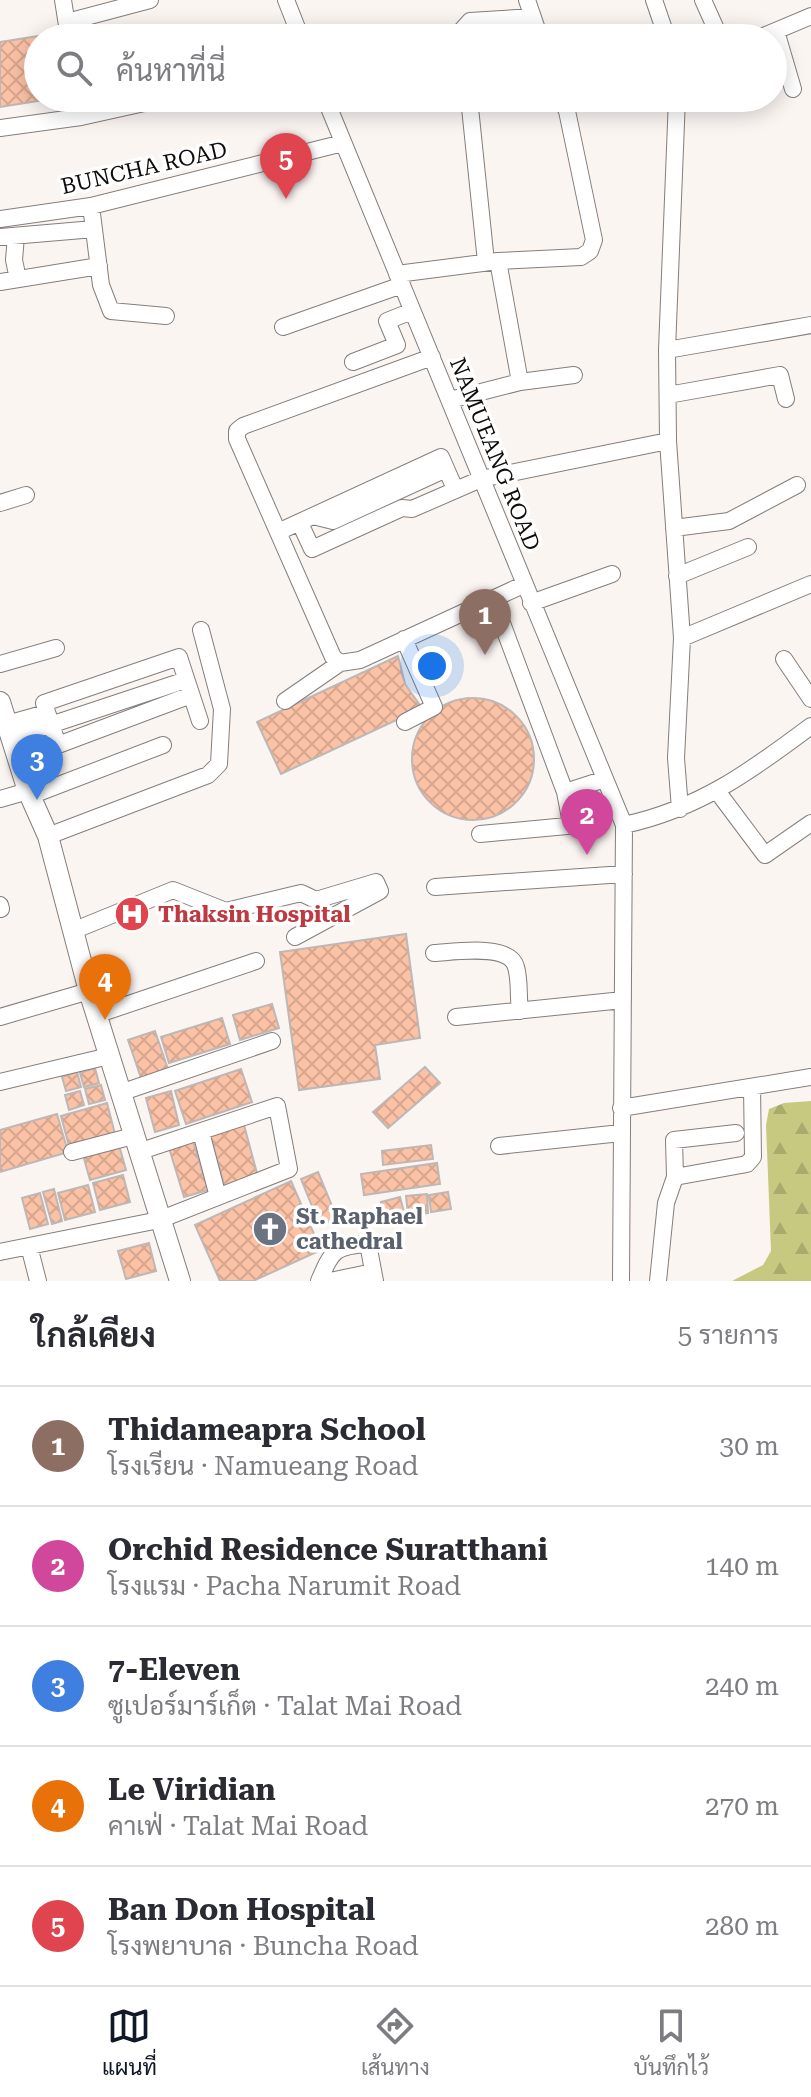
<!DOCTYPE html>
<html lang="th">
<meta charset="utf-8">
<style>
body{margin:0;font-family:"Roboto Serif",Sarabun,serif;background:#f2f2f3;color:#2b2b33}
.you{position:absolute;left:432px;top:666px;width:28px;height:28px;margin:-20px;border:6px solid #fff;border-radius:50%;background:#1a73e8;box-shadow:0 0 0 12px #1a73e833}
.badge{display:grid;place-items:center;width:52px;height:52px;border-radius:50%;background:#111827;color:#fff;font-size:26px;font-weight:700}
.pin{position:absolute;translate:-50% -66px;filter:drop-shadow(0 2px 4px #0008)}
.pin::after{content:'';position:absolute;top:42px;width:28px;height:24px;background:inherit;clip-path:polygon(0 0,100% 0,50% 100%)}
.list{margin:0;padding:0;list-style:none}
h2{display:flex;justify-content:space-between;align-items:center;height:104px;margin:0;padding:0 32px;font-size:34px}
h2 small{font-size:26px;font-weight:400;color:#7c7c81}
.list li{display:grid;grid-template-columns:52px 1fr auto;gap:24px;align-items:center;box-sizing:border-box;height:120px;padding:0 32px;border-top:2px solid #e1e1e2}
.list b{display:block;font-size:30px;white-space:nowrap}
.list p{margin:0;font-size:26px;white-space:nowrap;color:#7c7c81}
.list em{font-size:26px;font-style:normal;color:#7c7c81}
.icon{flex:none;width:44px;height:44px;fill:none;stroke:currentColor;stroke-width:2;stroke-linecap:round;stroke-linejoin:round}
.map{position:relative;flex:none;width:811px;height:1281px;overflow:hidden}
.search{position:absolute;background:#fff;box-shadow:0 4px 20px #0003;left:24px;right:24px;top:24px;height:88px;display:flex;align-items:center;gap:20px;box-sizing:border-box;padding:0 28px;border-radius:44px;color:#7c7c81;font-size:30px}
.sheet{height:704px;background:#fff}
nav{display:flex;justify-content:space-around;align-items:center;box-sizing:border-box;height:112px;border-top:2px solid #e1e1e2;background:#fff;font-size:22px;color:#7c7c81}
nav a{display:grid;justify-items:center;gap:4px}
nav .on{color:#111827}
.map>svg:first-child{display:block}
.forest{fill:url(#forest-firs)}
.building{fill:url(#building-cross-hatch);stroke:#bdb7b5;stroke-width:2}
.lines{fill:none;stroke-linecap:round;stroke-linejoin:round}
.minor-casing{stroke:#847e7c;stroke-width:18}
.major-casing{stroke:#847e7c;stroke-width:22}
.minor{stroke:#fff;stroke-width:16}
.major{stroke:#fff;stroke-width:20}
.labels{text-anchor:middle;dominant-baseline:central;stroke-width:7;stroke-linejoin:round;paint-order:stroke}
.street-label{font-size:22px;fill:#0f0d0c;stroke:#fff}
.health-label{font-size:22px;font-weight:bold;fill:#be3a42;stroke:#fff;text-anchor:start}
.worship-label{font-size:22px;font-weight:bold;fill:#5b616d;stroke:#fff;text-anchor:start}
</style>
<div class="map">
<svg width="811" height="1281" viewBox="0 0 811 1281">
<defs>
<pattern id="forest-firs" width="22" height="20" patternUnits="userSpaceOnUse" patternTransform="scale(2)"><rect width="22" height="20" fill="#c6c97f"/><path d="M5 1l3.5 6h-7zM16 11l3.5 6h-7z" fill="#a9ab6d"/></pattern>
<pattern id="building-cross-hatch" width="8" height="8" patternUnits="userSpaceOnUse" patternTransform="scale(2)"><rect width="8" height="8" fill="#fcc2a6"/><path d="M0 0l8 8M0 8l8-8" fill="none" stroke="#d7a68e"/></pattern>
</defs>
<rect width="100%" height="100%" fill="#fbf5f2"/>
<path class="forest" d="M811,1101V1281H732L763,1265L771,1251L766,1125L769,1109L784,1103Z"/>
<path class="building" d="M64,32L65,38H38V98H57L0,107V42Z
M398,656L405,684L422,708L281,774L257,722Z
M412 759a61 61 0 1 1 122 0a61 61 0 1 1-122 0Z
M406,934L420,1038L375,1045L380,1079L299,1090L280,952Z
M272,1004L279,1028L240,1040L233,1015Z
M222,1018L230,1044L169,1063L161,1037Z
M155,1031L168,1069L141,1078L128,1040Z
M425,1067L440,1083L388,1128L373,1112Z
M95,1068L99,1083L84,1087L80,1073Z
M241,1069L252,1102L186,1124L175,1091Z
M77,1072L81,1087L66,1091L62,1077Z
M101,1085L105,1100L89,1104L85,1089Z
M80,1091L84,1105L69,1110L65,1095Z
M171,1091L179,1125L155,1132L146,1098Z
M107,1103L116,1138L70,1150L61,1116Z
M57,1114L68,1152L0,1172V1130Z
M244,1125L258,1177L225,1187L210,1134Z
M193,1141L208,1190L184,1197L169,1148Z
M119,1145L126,1170L90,1180L83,1155Z
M431,1145L433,1159L383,1165L382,1151Z
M437,1163L440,1184L364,1195L361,1174Z
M318,1172L337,1218L320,1226L301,1179Z
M123,1175L130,1202L100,1210L93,1183Z
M291,1181L321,1250L253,1281H220L195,1225Z
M88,1185L95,1212L65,1220L58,1193Z
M54,1189L62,1221L52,1224L43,1192Z
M448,1192L451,1209L431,1212L429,1195Z
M40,1193L48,1224L30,1229L22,1198Z
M427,1194L428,1213L408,1215L406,1196Z
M400,1197L404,1212L384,1217L381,1202Z
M149,1243L156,1271L126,1279L118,1251Z"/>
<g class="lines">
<g class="minor-casing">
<path id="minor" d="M63,0L69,38
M286,0L301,38
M527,0L540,38
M654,0L667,38
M703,0L720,38
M67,22L150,0
M776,31L793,89
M462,38L461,31L470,21L533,17
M759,38L811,16
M78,98L81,117
M325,98L624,825L621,1281
M469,98L486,262
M677,98L667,350L668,441L682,638L676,758L680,809
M563,104L585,98
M0,128L81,117L167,98
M91,206L101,285L111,311L166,316
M0,219L91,206L343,143
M16,236L14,260L18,279
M0,237L94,229
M498,261L520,382
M397,274L498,261L581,257L590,251L594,240L567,111L560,98
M0,282L99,266
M283,327L402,285
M667,350L811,325
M432,357L243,426L237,431V439L333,657L340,663L360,660L523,585
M353,362L397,345L387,321L412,311
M668,395L780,375L786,399
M450,400L520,382L574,375
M0,503L26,495
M313,516L333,521L446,469
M300,523L312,549L402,508L412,509L481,479L668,441
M674,528L729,521L797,485
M278,532L441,457L452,482
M677,576L748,547
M531,603L612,574
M682,638L811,584
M404,639L434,707L405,722
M784,659L811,699
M0,664L56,648
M191,695L58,745L44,703L179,657L200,721
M285,701L340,663
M7,724L46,713
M11,738L186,680
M717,791L765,855L811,823
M565,792L605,779
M30,796L163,745
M0,799L28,791
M624,825C699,809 751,771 811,726
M480,834L567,826L570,818L565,792L493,599
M48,836L208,775L219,764L222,709L201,630
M435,887L624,874
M0,905L1,909
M75,930L173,890L226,911L301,893L316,900L376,882L380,891L295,937
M434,953C454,952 510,943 516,967C520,980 518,997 520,1011
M96,1015L256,961
M0,1017L89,991
M456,1017L623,1000
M0,1082L109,1056
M120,1093L272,1041
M621,1108L811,1077
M201,1132L218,1197
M499,1146L621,1133
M72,1152L133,1136
M675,1177L674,1140L736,1133
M29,1246L38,1281
M0,1252L159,1220L289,1169L277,1106L138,1152
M319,1281C332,1251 334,1246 368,1244L375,1281
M330,1281L373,1272
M658,1281L666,1203L675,1177L747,1164L753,1157L752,1087"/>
</g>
<g class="major-casing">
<path id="major" d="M0,702L28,791L48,836L89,991L180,1281"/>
</g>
<use href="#minor" class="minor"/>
<use href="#major" class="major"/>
</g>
<defs>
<g id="hospital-disc" transform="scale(1.8)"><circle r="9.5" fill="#e0444e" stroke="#fff"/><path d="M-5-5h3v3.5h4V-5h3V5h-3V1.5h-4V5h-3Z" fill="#fff"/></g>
<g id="church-disc" transform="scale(1.8)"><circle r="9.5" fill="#6b7280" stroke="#fff"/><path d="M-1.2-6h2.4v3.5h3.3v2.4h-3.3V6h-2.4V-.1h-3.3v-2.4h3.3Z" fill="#fff"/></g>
</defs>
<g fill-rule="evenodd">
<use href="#hospital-disc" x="132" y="914"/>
<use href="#church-disc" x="270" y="1229"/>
</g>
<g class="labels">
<g class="street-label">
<text transform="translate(144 168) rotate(-13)">BUNCHA ROAD</text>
<text transform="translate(495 454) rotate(68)">NAMUEANG ROAD</text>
</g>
<g class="health-label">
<text x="158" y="914">Thaksin Hospital</text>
</g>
<g class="worship-label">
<text x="296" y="1216">St. Raphael<tspan x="296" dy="25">cathedral</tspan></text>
</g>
</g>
</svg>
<div class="you"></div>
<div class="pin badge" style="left:485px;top:655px;background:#8d6e63">1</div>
<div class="pin badge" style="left:587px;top:855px;background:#d1479c">2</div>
<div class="pin badge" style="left:37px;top:800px;background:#3f7fe0">3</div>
<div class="pin badge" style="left:105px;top:1020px;background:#e8710a">4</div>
<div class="pin badge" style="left:286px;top:199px;background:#e0444e">5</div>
<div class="search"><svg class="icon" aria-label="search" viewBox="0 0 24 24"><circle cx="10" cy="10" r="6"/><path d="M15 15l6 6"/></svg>ค้นหาที่นี่</div>
</div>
<section class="sheet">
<h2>ใกล้เคียง<small>5 รายการ</small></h2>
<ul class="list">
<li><span class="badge" style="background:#8d6e63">1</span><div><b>Thidameapra School</b><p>โรงเรียน · Namueang Road</p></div><em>30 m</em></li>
<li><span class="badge" style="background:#d1479c">2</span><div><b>Orchid Residence Suratthani</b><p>โรงแรม · Pacha Narumit Road</p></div><em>140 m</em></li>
<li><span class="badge" style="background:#3f7fe0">3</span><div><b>7-Eleven</b><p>ซูเปอร์มาร์เก็ต · Talat Mai Road</p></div><em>240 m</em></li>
<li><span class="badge" style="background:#e8710a">4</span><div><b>Le Viridian</b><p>คาเฟ่ · Talat Mai Road</p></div><em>270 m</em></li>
<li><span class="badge" style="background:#e0444e">5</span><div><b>Ban Don Hospital</b><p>โรงพยาบาล · Buncha Road</p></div><em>280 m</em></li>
</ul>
</section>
<nav>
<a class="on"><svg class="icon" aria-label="map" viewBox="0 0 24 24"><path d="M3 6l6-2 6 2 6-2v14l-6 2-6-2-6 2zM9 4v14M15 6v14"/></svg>แผนที่</a>
<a><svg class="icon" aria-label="directions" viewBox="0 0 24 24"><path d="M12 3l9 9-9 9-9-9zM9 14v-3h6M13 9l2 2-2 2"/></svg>เส้นทาง</a>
<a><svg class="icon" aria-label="saved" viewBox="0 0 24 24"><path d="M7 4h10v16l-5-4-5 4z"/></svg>บันทึกไว้</a>
</nav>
